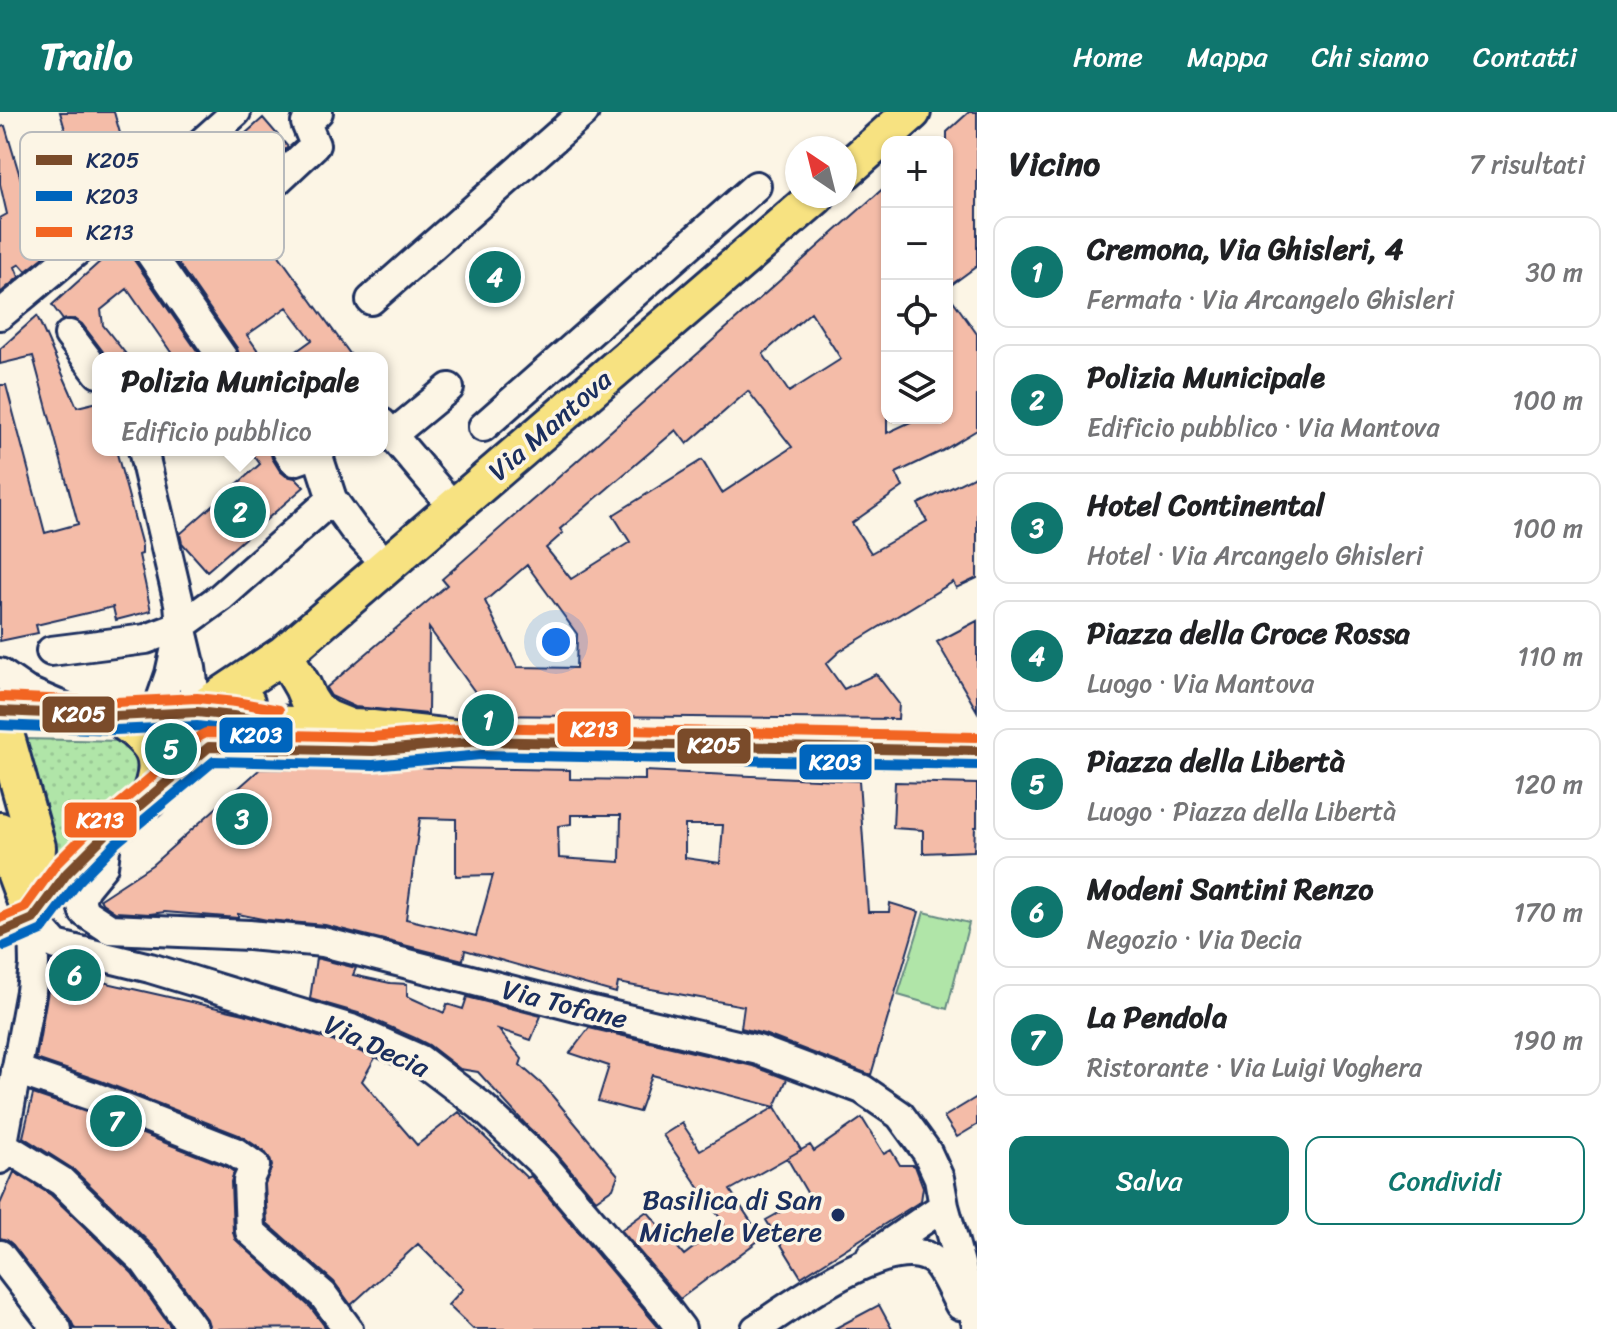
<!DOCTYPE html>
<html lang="it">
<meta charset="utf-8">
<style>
body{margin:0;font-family:Sriracha,sans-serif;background:#f6f6f6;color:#202124}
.controls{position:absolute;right:24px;top:24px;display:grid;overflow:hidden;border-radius:16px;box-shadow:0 2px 6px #0004}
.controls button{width:72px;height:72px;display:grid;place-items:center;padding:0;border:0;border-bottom:2px solid #e0e0e0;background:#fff;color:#202124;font:40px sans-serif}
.compass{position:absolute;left:785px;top:24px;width:72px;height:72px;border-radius:50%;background:#fff;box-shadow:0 2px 6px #0004;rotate:325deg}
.you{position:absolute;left:556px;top:530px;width:28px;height:28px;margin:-20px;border:6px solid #fff;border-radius:50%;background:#1a73e8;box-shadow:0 0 0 12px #1a73e833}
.badge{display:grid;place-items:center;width:52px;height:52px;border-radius:50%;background:#0f766e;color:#fff;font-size:26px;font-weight:700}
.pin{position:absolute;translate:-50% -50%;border:4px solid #fff;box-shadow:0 2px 8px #0006}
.popup{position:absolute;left:92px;top:240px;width:296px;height:104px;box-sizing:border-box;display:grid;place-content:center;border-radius:16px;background:#fff;filter:drop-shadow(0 2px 6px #0005);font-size:26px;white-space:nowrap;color:#757577}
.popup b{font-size:30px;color:#202124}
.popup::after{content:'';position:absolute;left:50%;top:100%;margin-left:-16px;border:16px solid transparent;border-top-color:#fff}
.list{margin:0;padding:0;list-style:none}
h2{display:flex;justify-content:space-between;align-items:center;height:104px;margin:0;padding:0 32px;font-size:34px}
h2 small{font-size:26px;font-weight:400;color:#757577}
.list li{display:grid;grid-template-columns:52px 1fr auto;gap:24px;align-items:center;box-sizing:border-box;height:112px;margin:0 16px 16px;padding:0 16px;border:2px solid #e0e0e0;border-radius:16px}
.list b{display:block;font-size:30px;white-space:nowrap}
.list p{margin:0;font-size:26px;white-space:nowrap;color:#757577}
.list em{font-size:26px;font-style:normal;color:#757577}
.actions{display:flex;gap:16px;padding:24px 32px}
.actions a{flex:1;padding:18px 0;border:2px solid #0f766e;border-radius:16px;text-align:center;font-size:28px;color:#0f766e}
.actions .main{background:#0f766e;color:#fff}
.icon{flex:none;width:44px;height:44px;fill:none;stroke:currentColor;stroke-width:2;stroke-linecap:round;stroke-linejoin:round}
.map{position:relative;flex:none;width:977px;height:1217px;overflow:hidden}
header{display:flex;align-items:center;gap:48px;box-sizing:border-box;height:112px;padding:0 40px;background:#0f766e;color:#fff}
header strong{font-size:38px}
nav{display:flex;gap:44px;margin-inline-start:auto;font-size:28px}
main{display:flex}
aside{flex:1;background:#fff}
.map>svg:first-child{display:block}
.grass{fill:url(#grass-dots);stroke:#668a83;stroke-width:2}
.garden{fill:#b0e5a8;stroke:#668a83;stroke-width:2}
.building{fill:#f4bca8;stroke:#1b2f5e;stroke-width:2;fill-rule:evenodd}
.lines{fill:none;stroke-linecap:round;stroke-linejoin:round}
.minor-casing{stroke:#1b2f5e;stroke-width:34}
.major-casing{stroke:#1b2f5e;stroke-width:42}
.minor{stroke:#fcf5e5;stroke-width:28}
.major{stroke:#f7e281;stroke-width:36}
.bus-1-casing{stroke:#fcf5e5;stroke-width:16}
.bus-2-casing{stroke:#fcf5e5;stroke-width:16}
.bus-3-casing{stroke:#fcf5e5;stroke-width:16}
.bus-1{stroke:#7a4b2a;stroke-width:10}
.bus-2{stroke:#0065bd;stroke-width:10}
.bus-3{stroke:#f26522;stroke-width:10}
.poi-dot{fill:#1b2f5e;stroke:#fcf5e5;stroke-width:3}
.labels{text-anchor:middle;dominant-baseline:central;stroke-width:7;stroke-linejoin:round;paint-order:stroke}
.street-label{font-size:28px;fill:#1b2f5e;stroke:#fcf5e5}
.poi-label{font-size:28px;fill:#1b2f5e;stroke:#fcf5e5;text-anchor:end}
.key{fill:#fcf5e5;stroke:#b8babc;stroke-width:2}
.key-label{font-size:22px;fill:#1b2f5e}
.line-badge{stroke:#fcf5e5;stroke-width:3}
.badge-label{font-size:22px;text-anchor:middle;font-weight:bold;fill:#fff}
</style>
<header>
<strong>Trailo</strong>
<nav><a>Home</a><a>Mappa</a><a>Chi siamo</a><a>Contatti</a></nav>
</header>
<main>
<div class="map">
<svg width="977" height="1217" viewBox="0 0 977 1217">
<defs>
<pattern id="grass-dots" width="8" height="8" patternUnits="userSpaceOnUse" patternTransform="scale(2)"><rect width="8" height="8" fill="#b0e5a8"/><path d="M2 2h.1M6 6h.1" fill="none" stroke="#97c593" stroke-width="1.8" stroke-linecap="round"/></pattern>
</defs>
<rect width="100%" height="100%" fill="#fcf5e5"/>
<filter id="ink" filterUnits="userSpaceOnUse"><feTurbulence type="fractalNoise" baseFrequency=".0125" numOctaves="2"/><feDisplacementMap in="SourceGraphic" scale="16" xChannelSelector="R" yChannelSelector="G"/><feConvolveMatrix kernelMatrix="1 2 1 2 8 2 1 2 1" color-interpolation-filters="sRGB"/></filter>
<g filter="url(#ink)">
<path class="grass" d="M23,627L123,629L145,641L141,675L55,743Z"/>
<path class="garden" d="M924,800L969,811L947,897L898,883Z"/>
<path class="building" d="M60,0H114L131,60L81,74Z
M969,0H977V154L947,176V20Z
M263,6L288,35L236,84L353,246H287L312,228L287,195L247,223L263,246H240L237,236L153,115L146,110Z
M5,14L44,145L26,159L20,152L15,155L19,165L0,181V106L7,102L0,72V15Z
M887,73V321L919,306H947V180L977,222V318L942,339L896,361L903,375L852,411L871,441L927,409L918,392L977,363V466L956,476L953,470L840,539L826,552L844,577L876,562L899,592L898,607L474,603L475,580L429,516L428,602L355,595L331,584L326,576L447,473L442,467L576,350ZM811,200L841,247L789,280L763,242ZM748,279L792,335L722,381L702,348L613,403L630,430L571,467L546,436L563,421L560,417L676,318L687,332ZM527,453L577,522L576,556L517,555L485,489Z
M123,129L125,135L202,246H175L127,177L101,198L103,213L129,246H108L82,212L75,207L63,208L52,193Z
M37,204L77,295L98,290V338H116L142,434V442L139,443L151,499L116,508L113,495L36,513L38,521L0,529V273H6L45,421L78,412L33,244L0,252V237Z
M250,338H270L272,346L280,359L286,364L295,366L304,375L207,459L182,431L180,422L260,352Z
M977,509V599L937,530Z
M318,654L570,658V667L645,668V659L859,669L868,800H889L890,791L919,800L871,963L764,922L741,916L744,894L618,871L616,881L465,838L463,848L325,813L267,808L238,802V806L165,800L150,802L115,800L102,791L100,787L152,753L260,657L307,658ZM571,703H621L620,750L559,746L558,714L571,712ZM420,706L456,707V764L493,763L476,824L406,807ZM685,713H723L720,751L685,746Z
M895,670L977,672V715H975L974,739L923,741V718L893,716Z
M316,846L356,856L353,863L390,871L407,872V884L444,901L447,892L463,897L467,885L541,904L531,928L498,917L522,947L520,953L545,975L618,1063L613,1076L596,1088L556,1041L528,1015L478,960L460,957L429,933L415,926L358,901L310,887Z
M98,869L244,902L345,933L375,946L362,969L417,1033L459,1000L527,1066L531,1064L660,1217H473L448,1193L463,1177L418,1132L351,1193L334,1170L267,1111L265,1072L272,1054L270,1047L265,1040L241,1024L101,969L36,947L49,873L95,881Z
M589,916L753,954L787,967L775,995L652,963L639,1000L598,989L609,954L570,941Z
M33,982L89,1001L227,1055L234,1060L231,1070L233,1120L235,1127L310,1195L326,1216L210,1217L207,1207L157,1138L73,1057L23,1025Z
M977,985V1013L957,1025L944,1005Z
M775,995L801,1038L730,1078L762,1126L680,1187L621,1118L647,1099L684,1143L724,1112L663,1023L682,1011L700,1038Z
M862,1006L884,1042L891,1038L900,1053H913L915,1054L923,1075L921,1089L801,1165L766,1108L809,1084L787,1046L810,1033L814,1039Z
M14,1060L51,1083L132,1161L172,1217H75L70,1207L13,1133L7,1128L0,1126V1092Z
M879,1193L892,1217H834Z"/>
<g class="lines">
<g class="minor-casing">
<path id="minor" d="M271,74L315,33L306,11L318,0
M139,125L223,246
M371,188L584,0
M0,203L126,98L236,0
M69,223L98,261
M382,311L454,396
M483,315L756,74
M392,323L449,276
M143,338L179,491L181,514L191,556L197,600
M287,338L294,349L317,341
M332,387L353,416L387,453
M51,539L146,527L181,514L221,485L332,387L317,341L321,338
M0,561L26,579L68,597
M156,602L170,562L179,522
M107,721L103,754L85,776L80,787L84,800L110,817L249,823L323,830L576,895L758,938L862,977L900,1003L927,1040L939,1066L944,1094L977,1213
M33,807L56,833L150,856L351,917L419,947L481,994L543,1052L666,1197L681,1217
M16,958L95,985L235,1040L255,1054L248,1069L250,1119L323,1183L348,1217
M4,1034L61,1069L145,1150L193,1217
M0,1047L31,879L34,853L33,807
M0,1143L57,1217
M871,1144L944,1094
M756,1217C792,1193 887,1122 930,1146C942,1152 953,1181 960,1193"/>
</g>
<g class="major-casing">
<path id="major" d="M845,59L912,0
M284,542L303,575L308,587L316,599L328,607L348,615
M0,599L116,604L197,600L233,604L272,612L372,617L480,629L977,639
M197,600L284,542L816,84
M0,604L37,735L33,807
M116,604C152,630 168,642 148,688
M209,635L307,637
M0,719L28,795
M33,807L67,761L107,721L209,635L246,590
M0,821L33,807"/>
</g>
<use href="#minor" class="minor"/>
<use href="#major" class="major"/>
<g class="bus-1-casing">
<path id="bus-1" d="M0,599L116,604L197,600L233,604L276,612
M0,821L33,807L67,761L107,721L209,635L373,639L480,629L977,639"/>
</g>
<g class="bus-2-casing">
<path id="bus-2" d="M0,613L115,618L197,614L231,618L273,626
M5,834L42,818L78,770L116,731L214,649L373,653L481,643L977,653"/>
</g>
<g class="bus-3-casing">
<path id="bus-3" d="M1,585L116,590L197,586L236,590L279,598
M0,806L24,796L56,752L97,711L200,624L206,621L373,625L480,615L977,625"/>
</g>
<use href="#bus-1" class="bus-1"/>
<use href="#bus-2" class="bus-2"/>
<use href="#bus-3" class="bus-3"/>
</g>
</g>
<circle class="poi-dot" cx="838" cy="1103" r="8"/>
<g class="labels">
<g class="street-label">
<text transform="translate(550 313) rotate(-41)">Via Mantova</text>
<text transform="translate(565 892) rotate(14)">Via Tofane</text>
<text transform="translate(377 934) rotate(25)">Via Decia</text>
</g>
<g class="poi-label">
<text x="822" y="1087">Basilica di San<tspan x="822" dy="32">Michele Vetere</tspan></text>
</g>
</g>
<rect x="20" y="20" width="264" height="128" rx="12" class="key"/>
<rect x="36" y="43" width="36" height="10" fill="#7a4b2a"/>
<rect x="36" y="79" width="36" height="10" fill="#0065bd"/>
<rect x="36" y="115" width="36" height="10" fill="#f26522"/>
<g class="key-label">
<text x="86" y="56">K205</text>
<text x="86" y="92">K203</text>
<text x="86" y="128">K213</text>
</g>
<g class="line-badge">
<rect x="41" y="583" width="75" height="39" rx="8" fill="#7a4b2a"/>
<rect x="556" y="598" width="76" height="38" rx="8" fill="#f26522"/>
<rect x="218" y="604" width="76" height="38" rx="8" fill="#0065bd"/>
<rect x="676" y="615" width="76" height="38" rx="8" fill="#7a4b2a"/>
<rect x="798" y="631" width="75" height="38" rx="8" fill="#0065bd"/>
<rect x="63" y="689" width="75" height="38" rx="8" fill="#f26522"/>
</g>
<g class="badge-label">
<text x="79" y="610">K205</text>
<text x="594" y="625">K213</text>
<text x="256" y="631">K203</text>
<text x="714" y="641">K205</text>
<text x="835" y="658">K203</text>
<text x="100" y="716">K213</text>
</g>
</svg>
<div class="controls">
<button>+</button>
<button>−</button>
<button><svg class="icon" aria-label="locate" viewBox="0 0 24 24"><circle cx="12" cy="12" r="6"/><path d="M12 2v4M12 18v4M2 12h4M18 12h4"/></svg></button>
<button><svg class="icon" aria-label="layers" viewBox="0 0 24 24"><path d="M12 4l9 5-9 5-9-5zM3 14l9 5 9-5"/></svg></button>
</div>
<svg class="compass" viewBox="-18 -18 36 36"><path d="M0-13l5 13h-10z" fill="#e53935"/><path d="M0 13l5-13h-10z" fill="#757577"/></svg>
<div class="you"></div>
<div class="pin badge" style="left:488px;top:608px">1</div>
<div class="pin badge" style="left:240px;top:400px">2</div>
<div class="popup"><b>Polizia Municipale</b>Edificio pubblico</div>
<div class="pin badge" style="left:242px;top:707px">3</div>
<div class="pin badge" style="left:495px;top:165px">4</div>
<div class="pin badge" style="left:171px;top:637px">5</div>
<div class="pin badge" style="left:75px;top:863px">6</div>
<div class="pin badge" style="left:116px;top:1009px">7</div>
</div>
<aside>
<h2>Vicino<small>7 risultati</small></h2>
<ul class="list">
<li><span class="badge">1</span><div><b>Cremona, Via Ghisleri, 4</b><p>Fermata · Via Arcangelo Ghisleri</p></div><em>30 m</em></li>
<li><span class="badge">2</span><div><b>Polizia Municipale</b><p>Edificio pubblico · Via Mantova</p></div><em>100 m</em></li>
<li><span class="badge">3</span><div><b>Hotel Continental</b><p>Hotel · Via Arcangelo Ghisleri</p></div><em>100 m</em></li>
<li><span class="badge">4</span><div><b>Piazza della Croce Rossa</b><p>Luogo · Via Mantova</p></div><em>110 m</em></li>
<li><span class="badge">5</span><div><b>Piazza della Libertà</b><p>Luogo · Piazza della Libertà</p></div><em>120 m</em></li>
<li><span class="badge">6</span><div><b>Modeni Santini Renzo</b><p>Negozio · Via Decia</p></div><em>170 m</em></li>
<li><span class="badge">7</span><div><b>La Pendola</b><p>Ristorante · Via Luigi Voghera</p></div><em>190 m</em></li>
</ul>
<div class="actions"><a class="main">Salva</a><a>Condividi</a></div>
</aside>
</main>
